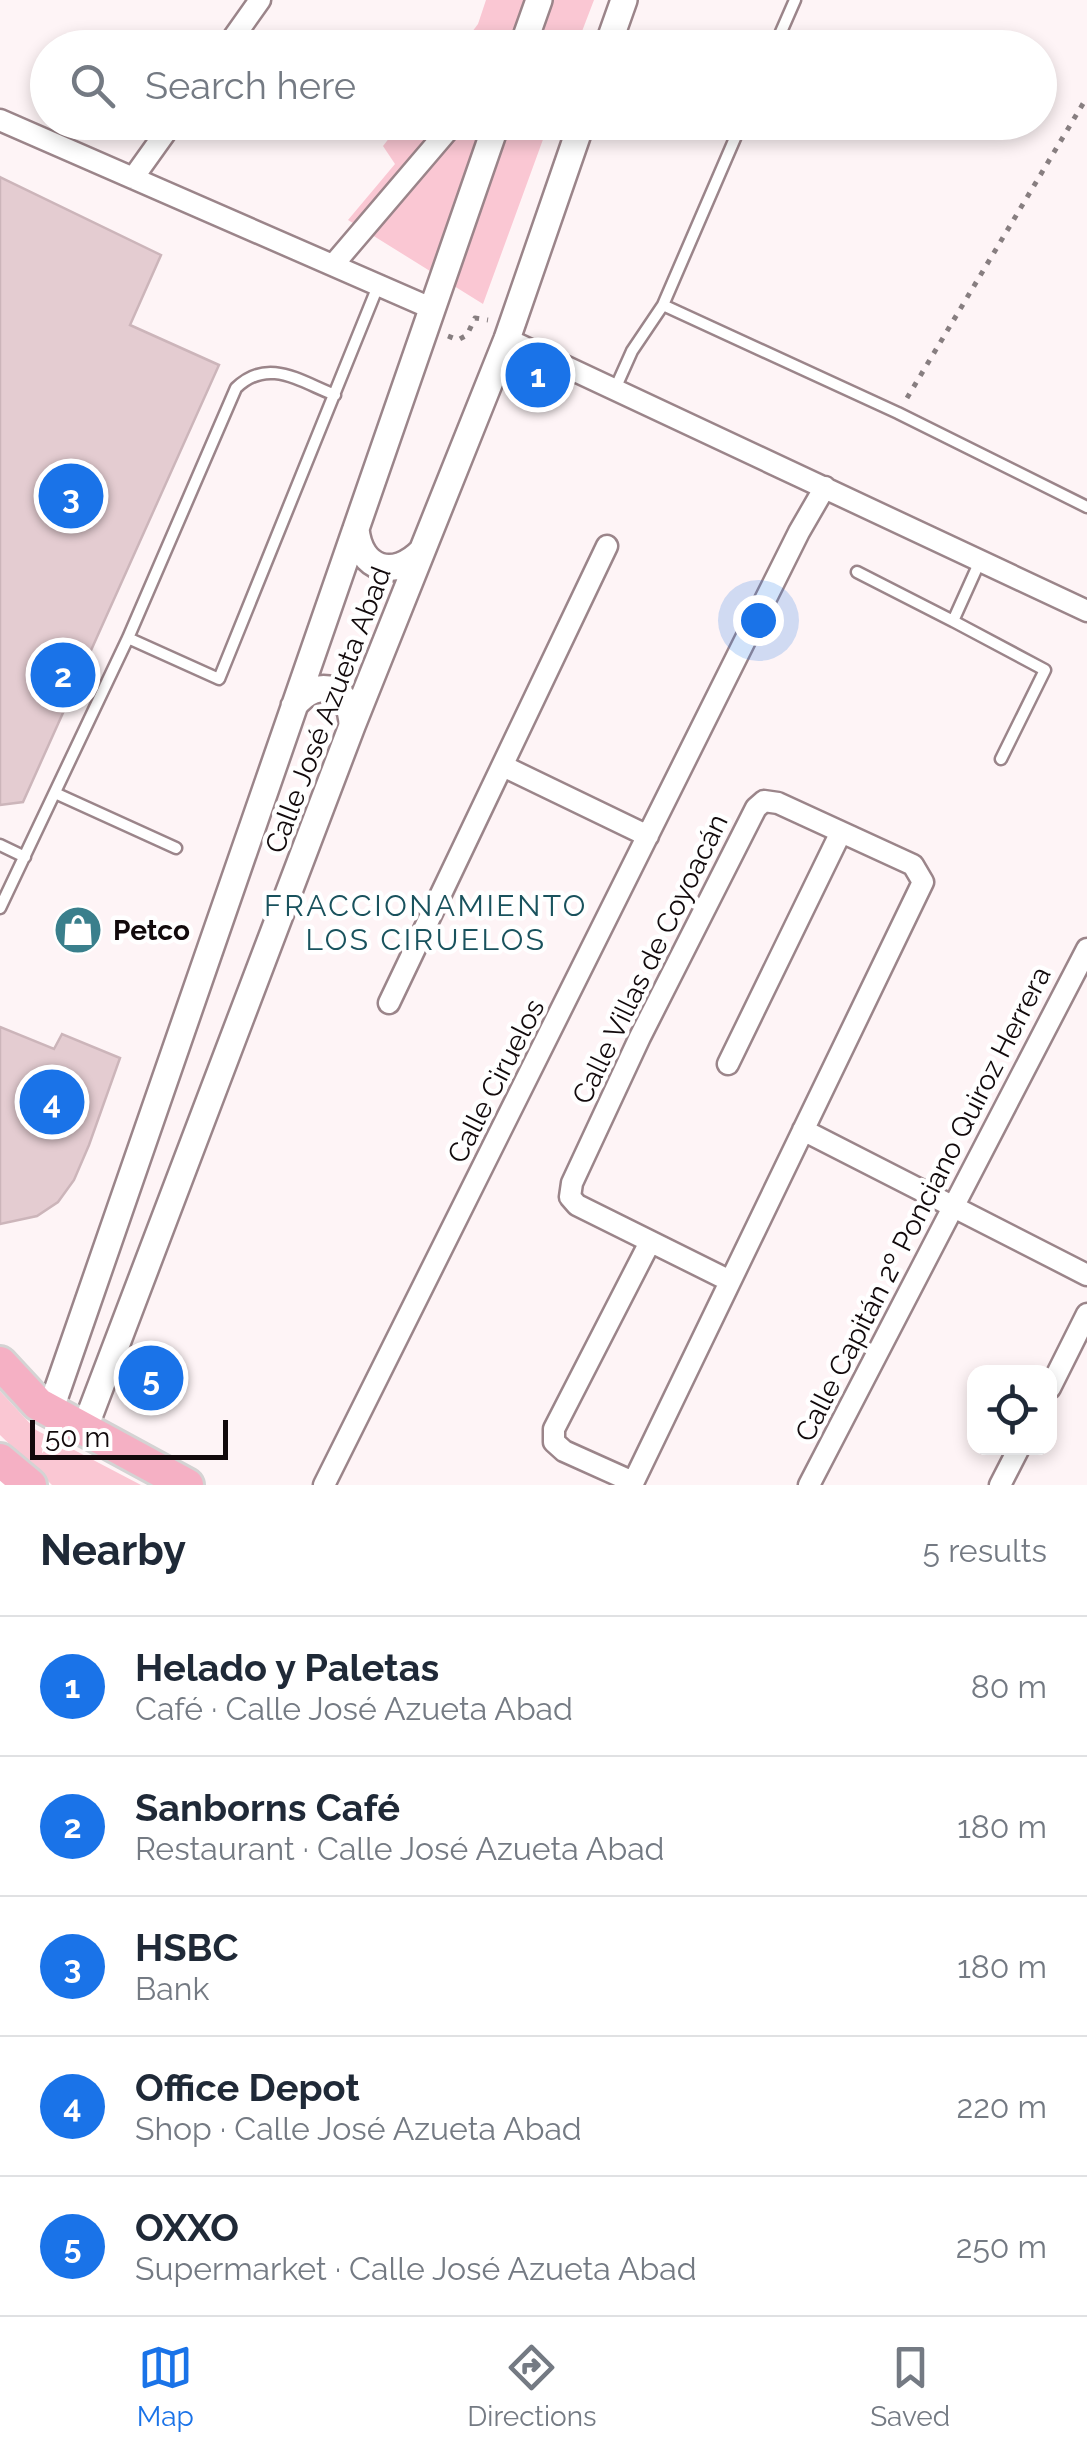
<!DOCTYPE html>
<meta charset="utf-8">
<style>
body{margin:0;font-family:Raleway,sans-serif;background:#f6f6f7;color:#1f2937}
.controls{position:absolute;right:30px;bottom:30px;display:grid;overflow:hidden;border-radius:20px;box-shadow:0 5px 15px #0003}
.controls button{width:90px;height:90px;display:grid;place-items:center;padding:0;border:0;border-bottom:2px solid #e0e1e3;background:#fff;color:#1f2937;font:50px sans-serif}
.scale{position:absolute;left:30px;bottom:25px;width:198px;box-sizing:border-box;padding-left:10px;border:5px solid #120a0c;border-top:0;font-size:28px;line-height:35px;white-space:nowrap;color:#120a0c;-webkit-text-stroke:8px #fff;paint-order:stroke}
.you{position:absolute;left:758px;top:620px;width:35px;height:35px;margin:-25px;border:8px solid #fff;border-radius:50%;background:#1a73e8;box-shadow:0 0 0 15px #1a73e833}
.badge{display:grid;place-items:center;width:65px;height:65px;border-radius:50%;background:#1a73e8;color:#fff;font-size:32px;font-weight:700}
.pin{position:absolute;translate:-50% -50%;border:5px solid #fff;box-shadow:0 2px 10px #0006}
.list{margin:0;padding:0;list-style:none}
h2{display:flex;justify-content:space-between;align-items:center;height:130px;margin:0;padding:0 40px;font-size:42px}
h2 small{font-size:32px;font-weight:400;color:#747a83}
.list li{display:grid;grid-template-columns:65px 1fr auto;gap:30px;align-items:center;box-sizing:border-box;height:140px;padding:0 40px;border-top:2px solid #e0e1e3}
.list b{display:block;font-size:38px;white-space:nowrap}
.list p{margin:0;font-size:32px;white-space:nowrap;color:#747a83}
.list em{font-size:32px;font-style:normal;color:#747a83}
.icon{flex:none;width:55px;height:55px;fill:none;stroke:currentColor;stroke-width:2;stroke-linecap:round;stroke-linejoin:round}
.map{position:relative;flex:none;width:1087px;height:1485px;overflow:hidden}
.search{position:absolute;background:#fff;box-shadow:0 5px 15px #0003;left:30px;right:30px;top:30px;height:110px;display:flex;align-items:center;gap:25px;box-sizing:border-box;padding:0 35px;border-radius:55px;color:#747a83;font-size:38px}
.sheet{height:830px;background:#fff}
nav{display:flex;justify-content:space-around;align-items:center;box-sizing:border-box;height:140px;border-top:2px solid #e0e1e3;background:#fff;font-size:28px;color:#747a83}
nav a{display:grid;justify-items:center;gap:5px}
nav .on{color:#1a73e8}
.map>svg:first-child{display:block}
.green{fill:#fac7d3}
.building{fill:#e4ccd1;stroke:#ccb5ba;stroke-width:2.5}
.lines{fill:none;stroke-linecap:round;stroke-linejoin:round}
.service-casing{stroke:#9b858a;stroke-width:15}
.minor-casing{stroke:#9b858a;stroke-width:25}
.tertiary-casing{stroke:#9b858a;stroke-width:30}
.primary-casing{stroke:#d4d3d3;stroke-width:38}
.path{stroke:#877e80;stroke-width:5;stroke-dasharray:5 8;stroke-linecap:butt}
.service{stroke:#fff;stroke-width:10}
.minor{stroke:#fff;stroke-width:20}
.tertiary{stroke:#fff;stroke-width:25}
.primary{stroke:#f5b0c4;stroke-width:32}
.labels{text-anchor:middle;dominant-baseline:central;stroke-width:9;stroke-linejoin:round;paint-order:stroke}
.street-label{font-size:28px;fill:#120a0c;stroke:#fff}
.poi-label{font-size:28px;font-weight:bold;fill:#120a0c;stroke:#fff;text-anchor:start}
.neighbourhood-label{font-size:30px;letter-spacing:2.5px;fill:#19525d;stroke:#fff}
</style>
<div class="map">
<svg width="1087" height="1485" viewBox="0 0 1087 1485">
<rect width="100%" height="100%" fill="#fef4f6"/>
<path class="green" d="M486,0H594L576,47L460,48L478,24Z
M401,123H549L483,304L348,220L395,164L383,146Z
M0,1391L36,1430L141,1485H52L0,1435Z"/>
<path class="building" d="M0,177L161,255L130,325L219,365L23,802L0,805Z
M0,1027L54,1049L62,1034L120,1058L89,1145L74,1180L58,1202L37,1216L0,1224Z"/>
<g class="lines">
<g class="service-casing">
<path id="service" d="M774,48L795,0
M663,305L898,413L1087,507
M615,389L632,351L663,305L742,122
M980,561L953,621L1045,670L1001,759
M857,572L953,621
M128,638L219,679L378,286
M55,793L176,848
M0,845L25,857
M0,908L128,638L236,388C268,357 299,381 335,395"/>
</g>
<g class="minor-casing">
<path id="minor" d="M226,48L260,0
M0,120L433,309
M133,178L173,122
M333,265L455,122
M507,339L1087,611
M503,766L648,836
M389,1003L607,546
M728,1064L841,832
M803,1130L1087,1275
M1050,1388L1087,1314
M633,1482L564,1451L554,1442V1429L650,1242
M324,1485L799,532L825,487
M632,1485L923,882L913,865L778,803L764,801L756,808L640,1037L572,1183L570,1197L577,1205L730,1281
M809,1485L1087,949
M1000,1485L1019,1448"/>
</g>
<g class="tertiary-casing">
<path id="tertiary" d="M522,48L539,0
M607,48L624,0
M356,529C360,570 394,580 422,551
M294,706C318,675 352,688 352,726
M50,1411L497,122
M84,1430L352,726L507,339L582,122
M0,1484L3,1485"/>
</g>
<g class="primary-casing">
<path id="primary" d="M0,1363L38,1404L187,1485
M0,1460L30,1485"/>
</g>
<path class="path" d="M448,336L458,340L467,335L475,318L488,320
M907,398L1087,97"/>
<use href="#service" class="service"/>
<use href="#minor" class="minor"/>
<use href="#tertiary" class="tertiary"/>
<use href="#primary" class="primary"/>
</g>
<defs>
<g id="shop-disc" transform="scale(2.5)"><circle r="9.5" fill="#3a7f8c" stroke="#fff"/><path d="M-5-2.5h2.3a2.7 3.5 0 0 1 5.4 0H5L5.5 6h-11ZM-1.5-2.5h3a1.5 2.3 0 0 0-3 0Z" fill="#fff"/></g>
</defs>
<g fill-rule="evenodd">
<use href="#shop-disc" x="78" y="930"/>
</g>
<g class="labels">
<g class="street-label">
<text transform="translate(328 710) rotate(-69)">Calle José Azueta Abad</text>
<text transform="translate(650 959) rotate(-64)">Calle Villas de Coyoacán</text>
<text transform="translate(496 1081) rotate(-63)">Calle Ciruelos</text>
<text transform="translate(923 1204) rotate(-63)">Calle Capitán 2º Ponciano Quiroz Herrera</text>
</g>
<g class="poi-label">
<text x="113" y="930">Petco</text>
</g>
<g class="neighbourhood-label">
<text x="426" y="905">FRACCIONAMIENTO<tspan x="426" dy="34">LOS CIRUELOS</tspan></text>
</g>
</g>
</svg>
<div class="controls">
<button><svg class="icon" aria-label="locate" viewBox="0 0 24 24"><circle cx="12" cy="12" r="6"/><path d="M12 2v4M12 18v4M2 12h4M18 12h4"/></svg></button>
</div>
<div class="scale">50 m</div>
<div class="you"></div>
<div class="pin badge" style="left:538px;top:375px">1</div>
<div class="pin badge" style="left:63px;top:675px">2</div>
<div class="pin badge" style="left:71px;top:496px">3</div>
<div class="pin badge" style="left:52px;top:1102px">4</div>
<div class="pin badge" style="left:151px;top:1378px">5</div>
<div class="search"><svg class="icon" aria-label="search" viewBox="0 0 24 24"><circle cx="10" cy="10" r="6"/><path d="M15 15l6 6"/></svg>Search here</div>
</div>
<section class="sheet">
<h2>Nearby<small>5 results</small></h2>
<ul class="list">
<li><span class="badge">1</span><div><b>Helado y Paletas</b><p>Café · Calle José Azueta Abad</p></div><em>80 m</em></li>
<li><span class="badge">2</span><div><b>Sanborns Café</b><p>Restaurant · Calle José Azueta Abad</p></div><em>180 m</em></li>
<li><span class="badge">3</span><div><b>HSBC</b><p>Bank</p></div><em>180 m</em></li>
<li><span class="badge">4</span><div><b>Office Depot</b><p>Shop · Calle José Azueta Abad</p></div><em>220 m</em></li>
<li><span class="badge">5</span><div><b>OXXO</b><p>Supermarket · Calle José Azueta Abad</p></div><em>250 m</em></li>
</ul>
</section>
<nav>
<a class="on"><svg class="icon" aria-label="map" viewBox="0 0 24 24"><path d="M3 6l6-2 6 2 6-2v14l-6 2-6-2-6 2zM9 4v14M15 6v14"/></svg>Map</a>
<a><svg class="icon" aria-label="directions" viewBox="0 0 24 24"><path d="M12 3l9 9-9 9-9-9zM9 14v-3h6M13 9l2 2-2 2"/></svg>Directions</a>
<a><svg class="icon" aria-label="saved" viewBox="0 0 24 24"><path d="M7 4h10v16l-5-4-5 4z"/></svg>Saved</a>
</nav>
